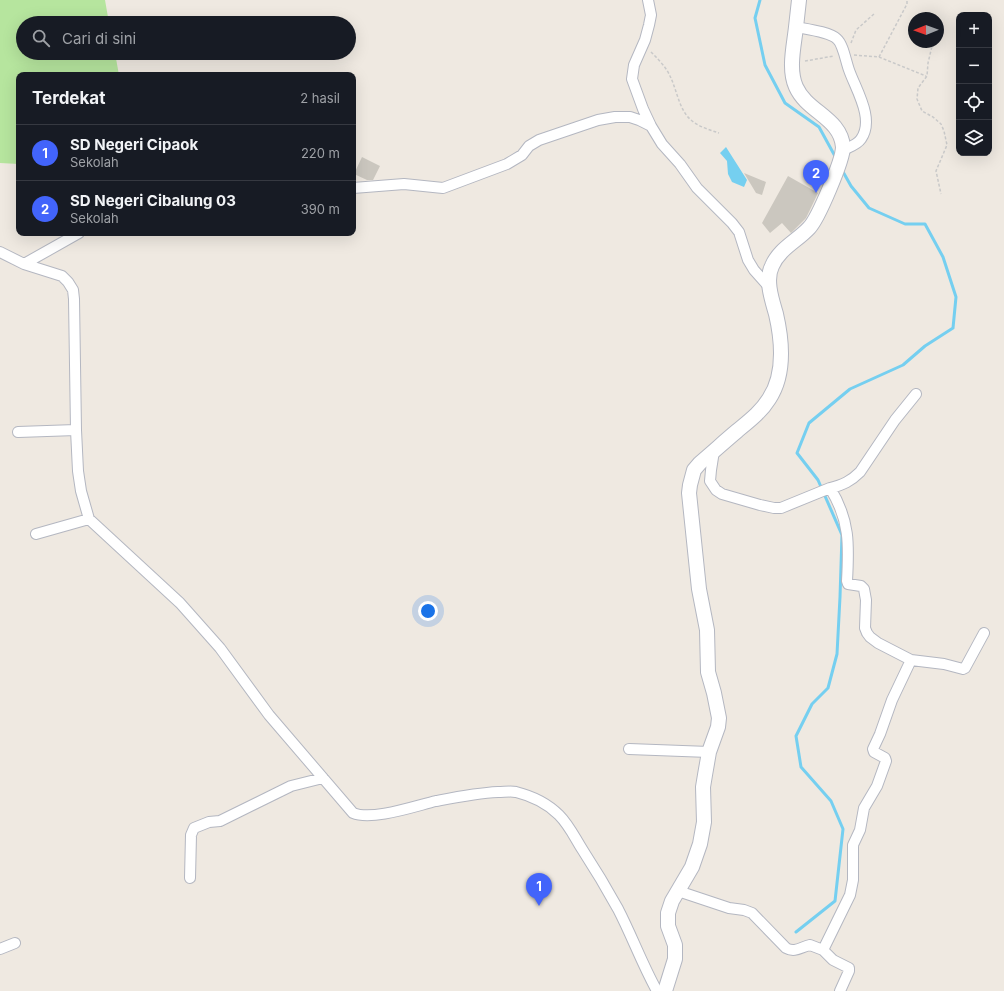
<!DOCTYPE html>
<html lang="id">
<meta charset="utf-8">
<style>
body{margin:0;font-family:Inter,sans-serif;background:#242831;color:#f1f3f6}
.controls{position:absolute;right:12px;top:12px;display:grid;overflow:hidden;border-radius:8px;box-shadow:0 4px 16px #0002}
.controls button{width:36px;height:36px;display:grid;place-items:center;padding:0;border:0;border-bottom:1px solid #363941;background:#171b24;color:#f1f3f6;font:20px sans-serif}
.compass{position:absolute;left:908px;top:12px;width:36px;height:36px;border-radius:50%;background:#171b24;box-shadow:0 4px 16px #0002;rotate:269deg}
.you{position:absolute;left:428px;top:611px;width:14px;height:14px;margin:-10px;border:3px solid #fff;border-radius:50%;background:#1a73e8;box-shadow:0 0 0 6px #1a73e833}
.badge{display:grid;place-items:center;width:26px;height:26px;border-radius:50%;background:#4264fb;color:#fff;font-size:13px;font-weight:700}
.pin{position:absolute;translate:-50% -33px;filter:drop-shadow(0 1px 2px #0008)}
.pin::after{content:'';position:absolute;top:21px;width:14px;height:12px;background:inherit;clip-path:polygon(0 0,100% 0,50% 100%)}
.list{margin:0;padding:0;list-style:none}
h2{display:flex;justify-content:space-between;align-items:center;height:52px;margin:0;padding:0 16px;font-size:17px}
h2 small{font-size:13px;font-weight:400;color:#9ea1a6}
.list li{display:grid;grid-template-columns:26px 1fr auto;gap:12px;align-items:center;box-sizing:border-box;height:56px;padding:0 16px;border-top:1px solid #363941}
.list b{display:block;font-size:15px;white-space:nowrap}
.list p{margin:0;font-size:13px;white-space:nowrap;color:#9ea1a6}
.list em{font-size:13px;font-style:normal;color:#9ea1a6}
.icon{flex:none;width:22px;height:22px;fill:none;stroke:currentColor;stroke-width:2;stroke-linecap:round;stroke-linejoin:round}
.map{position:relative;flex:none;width:1004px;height:991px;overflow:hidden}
.search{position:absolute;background:#171b24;box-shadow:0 4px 16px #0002;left:16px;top:16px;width:340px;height:44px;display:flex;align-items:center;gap:10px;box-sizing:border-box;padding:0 14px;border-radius:22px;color:#9ea1a6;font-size:15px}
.panel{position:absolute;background:#171b24;box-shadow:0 4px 16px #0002;left:16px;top:72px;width:340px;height:164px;border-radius:8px}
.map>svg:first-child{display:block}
.green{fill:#b6e59e}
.water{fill:#75cff0}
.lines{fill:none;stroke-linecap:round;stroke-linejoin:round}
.stream{stroke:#75cff0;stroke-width:3}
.building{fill:#cbc7bf}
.street-casing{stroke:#b4b7c1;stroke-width:12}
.secondary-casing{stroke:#b4b7c1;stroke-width:16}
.path{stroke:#c9c9c9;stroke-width:1.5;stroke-dasharray:3 2;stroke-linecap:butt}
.street{stroke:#fff;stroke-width:10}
.secondary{stroke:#fff;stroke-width:14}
</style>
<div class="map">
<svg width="1004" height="991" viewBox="0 0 1004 991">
<rect width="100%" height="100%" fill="#efe9e1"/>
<path class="green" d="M0,0H105L109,23H23V53H115L119,75H19V164L0,163Z"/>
<path class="water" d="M726,147L747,180L744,187L732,182L728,174L727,161L720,153Z"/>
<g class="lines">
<path class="stream" d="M760,0L755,18L765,65L785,103L819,127L836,158
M796,932L835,901L843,829L831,801L801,767L796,736L812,704L828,688L837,654L840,597L842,535L818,480L797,453L809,423L850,389L903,365L925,346L953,328L956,297L943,257L925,224H905L869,208L851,186L842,170"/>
</g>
<path class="building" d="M362,157L380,166L373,180H367L354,174Z
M744,173L766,182L762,195L756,193Z
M788,176L818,193L806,218L791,233L782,223L770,233L762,223Z"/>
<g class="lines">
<g class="street-casing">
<path id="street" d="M648,0L651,15L649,25L645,40L634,65L632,79L643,109L651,126L662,144L680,164L697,188L732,223L739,232L748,260L754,270L770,288
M796,27C806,29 830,32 837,39C843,44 846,62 849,70C856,90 875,119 861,139C857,145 849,147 843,150
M353,188L404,184L443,188L507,164L522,155L529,146L539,140L598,120L615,117H630L639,120L651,126
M0,252L24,264L62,276L68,282L73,290L74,299L76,430L78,471L81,491L89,519L180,603L220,648L269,715L353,813C372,821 415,806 436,801C457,797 477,793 498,792C504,792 511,791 516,792C532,796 547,803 559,815C569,825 575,838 582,849C595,869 607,889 618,909C632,936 642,964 657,991
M24,264L79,233
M18,432L76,430
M714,451L711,470L710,481L716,490L722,494L760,505L774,508H781L830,488C850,520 849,545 847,581L848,584L861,586L864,589L866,600L865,628L867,633L870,637L878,643L911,660L944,664L963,669L965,668L984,633
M830,488C843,485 851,481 860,472L895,420L916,394
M36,534L89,519
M629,749L709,752
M190,878L191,835L194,828L209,822L220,821L291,786L323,778
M678,891L729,908L744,910L752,913L786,948C795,953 801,947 810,945L823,950L833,960L849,968V971L840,991
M0,949L15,943
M823,950L850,895L853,880V845L860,830L864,808L877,786L886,761L885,758L874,752L873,749L880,734L892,700L911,660"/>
</g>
<g class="secondary-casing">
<path id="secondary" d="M665,991L675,959V945L668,926V913L672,901L692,867L700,844L704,822L703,787L705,775L709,752L718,727L719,718L714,693L708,672L707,630L699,589L689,493L690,485L694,470L700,463C713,452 725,441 737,431C749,421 761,412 769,399C785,375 782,340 776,314C772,300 765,280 772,266C779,249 797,241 809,228C818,219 843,160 843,147C841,118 807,112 796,87C788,69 794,46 796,27C797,18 798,9 799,0"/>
</g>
<path class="path" d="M933,42L928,63L927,76L918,88L917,99L922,111L933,117L941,124L944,131L947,145L936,171L941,194
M851,43L856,30L875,13
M651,52C658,59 666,67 670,76C677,90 679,110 691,120C699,127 710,130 719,133
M854,55L879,57L926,76
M879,57L907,4V0
M805,61L834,56"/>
<use href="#street" class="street"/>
<use href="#secondary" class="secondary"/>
</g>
</svg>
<div class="controls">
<button>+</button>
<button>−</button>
<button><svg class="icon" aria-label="locate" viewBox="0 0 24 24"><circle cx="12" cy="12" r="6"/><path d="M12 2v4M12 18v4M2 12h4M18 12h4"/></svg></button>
<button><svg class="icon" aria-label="layers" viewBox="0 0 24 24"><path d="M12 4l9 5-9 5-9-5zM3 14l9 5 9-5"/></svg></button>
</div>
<svg class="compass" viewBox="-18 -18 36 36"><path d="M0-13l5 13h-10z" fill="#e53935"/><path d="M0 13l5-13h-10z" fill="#9ea1a6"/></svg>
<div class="you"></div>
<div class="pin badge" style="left:539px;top:906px">1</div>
<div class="pin badge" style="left:816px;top:193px">2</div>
<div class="search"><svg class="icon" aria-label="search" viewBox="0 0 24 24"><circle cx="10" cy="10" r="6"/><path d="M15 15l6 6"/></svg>Cari di sini</div>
<section class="panel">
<h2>Terdekat<small>2 hasil</small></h2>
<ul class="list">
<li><span class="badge">1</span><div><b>SD Negeri Cipaok</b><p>Sekolah</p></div><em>220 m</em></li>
<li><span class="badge">2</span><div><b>SD Negeri Cibalung 03</b><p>Sekolah</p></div><em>390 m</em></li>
</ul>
</section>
</div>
